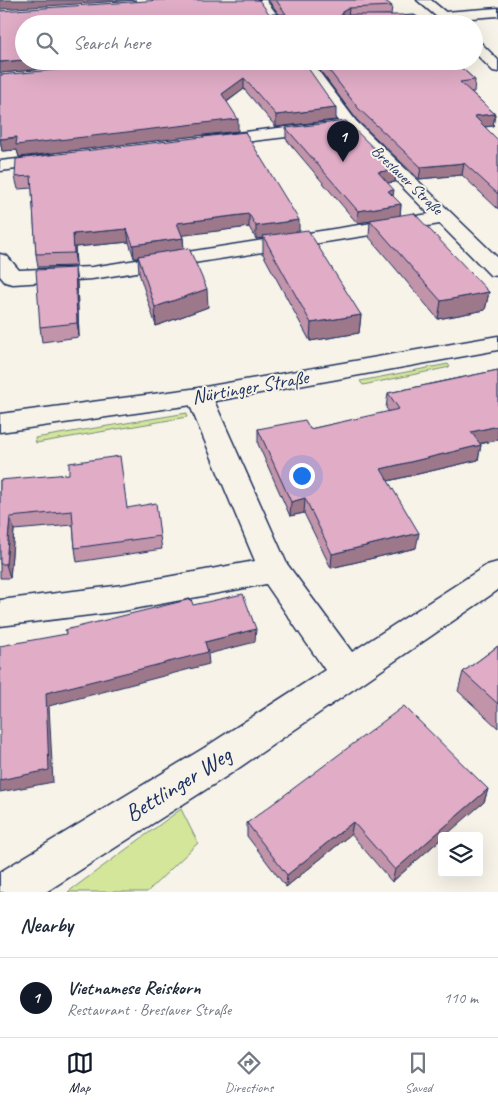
<!DOCTYPE html>
<meta charset="utf-8">
<style>
body{margin:0;font-family:Caveat,sans-serif;background:#f6f6f7;color:#1f2937}
.controls{position:absolute;right:15px;bottom:15px;display:grid;overflow:hidden;border-radius:5px;box-shadow:0 5px 20px #0002}
.controls button{width:45px;height:45px;display:grid;place-items:center;padding:0;border:0;border-bottom:1px solid #e0e1e3;background:#fff;color:#1f2937;font:25px sans-serif}
.you{position:absolute;left:301px;top:475px;width:18px;height:18px;margin:-12px;border:4px solid #fff;border-radius:50%;background:#1a73e8;box-shadow:0 0 0 8px #1a73e833}
.badge{display:grid;place-items:center;width:32px;height:32px;border-radius:50%;background:#111827;color:#fff;font-size:16px;font-weight:700}
.pin{position:absolute;translate:-50% -41px;filter:drop-shadow(0 1px 2px #0008)}
.pin::after{content:'';position:absolute;top:26px;width:18px;height:15px;background:inherit;clip-path:polygon(0 0,100% 0,50% 100%)}
.list{margin:0;padding:0;list-style:none}
h2{display:flex;justify-content:space-between;align-items:center;height:65px;margin:0;padding:0 20px;font-size:21px}
h2 small{font-size:16px;font-weight:400;color:#747a83}
.list li{display:grid;grid-template-columns:32px 1fr auto;gap:15px;align-items:center;box-sizing:border-box;height:80px;padding:0 20px;border-top:1px solid #e0e1e3}
.list b{display:block;font-size:19px;white-space:nowrap}
.list p{margin:0;font-size:16px;white-space:nowrap;color:#747a83}
.list em{font-size:16px;font-style:normal;color:#747a83}
.icon{flex:none;width:28px;height:28px;fill:none;stroke:currentColor;stroke-width:2;stroke-linecap:round;stroke-linejoin:round}
.map{position:relative;flex:none;width:498px;height:892px;overflow:hidden}
.search{position:absolute;background:#fff;box-shadow:0 5px 20px #0002;left:15px;right:15px;top:15px;height:55px;display:flex;align-items:center;gap:12px;box-sizing:border-box;padding:0 18px;border-radius:28px;color:#747a83;font-size:19px}
.sheet{height:145px;background:#fff}
nav{display:flex;justify-content:space-around;align-items:center;box-sizing:border-box;height:70px;border-top:1px solid #e0e1e3;background:#fff;font-size:14px;color:#747a83}
nav a{display:grid;justify-items:center;gap:2px}
nav .on{color:#111827}
.map>svg:first-child{display:block}
.green{fill:#d3e69a;stroke:#778a7c}
.lines{fill:none;stroke-linecap:round;stroke-linejoin:round}
.minor-casing{stroke:#1b2f5e;stroke-width:3}
.tertiary-casing{stroke:#1b2f5e;stroke-width:3}
.primary-casing{stroke:#1b2f5e;stroke-width:3}
.minor{fill:#f7f3e8;fill-rule:evenodd}
.tertiary{fill:#f7f3e8;fill-rule:evenodd}
.primary{fill:#f7f3e8;fill-rule:evenodd}
.wall{fill:#c194aa;stroke:#1b2f5e}
.shaded-wall{fill:#9d788b;stroke:#1b2f5e}
.building{fill:#e0acc6;stroke:#1b2f5e}
.labels{text-anchor:middle;dominant-baseline:central;stroke-width:4;stroke-linejoin:round;paint-order:stroke}
.far-street-label{font-size:16px;fill:#1b2f5e;stroke:#f7f3e8}
.street-label{font-size:20px;fill:#1b2f5e;stroke:#f7f3e8}
.near-street-label{font-size:24px;fill:#1b2f5e;stroke:#f7f3e8}
</style>
<div class="map">
<svg width="498" height="892" viewBox="0 0 498 892">
<rect width="100%" height="100%" fill="#f7f3e8"/>
<filter id="ink" filterUnits="userSpaceOnUse"><feTurbulence type="fractalNoise" baseFrequency=".02" numOctaves="2"/><feDisplacementMap in="SourceGraphic" scale="10" xChannelSelector="R" yChannelSelector="G"/><feConvolveMatrix kernelMatrix="1 2 1 2 8 2 1 2 1" color-interpolation-filters="sRGB"/></filter>
<g filter="url(#ink)">
<path class="green" d="M448,364L450,367L363,385L360,381Z
M187,413V417L36,443L35,438Z
M181,809L198,843L147,892H68Z"/>
<g class="lines">
<g class="minor-casing">
<path id="minor" d="M254,0H266L284,24H271Z
M498,8V16L445,20L439,16L445,12Z
M414,16L421,20L419,23L342,24L348,20Z
M296,61H311L356,121L498,258V276L490,275L440,224L92,279L13,284L5,282L0,276V254L7,256L19,270L92,267L429,214L346,130L210,146L204,145L201,141L204,137L210,136L339,121Z
M53,155L59,156L62,160L59,164L0,171V161Z
M199,388L208,390L212,396L287,564L352,652L487,565L498,562V590L230,774L46,892H0V872L204,748L325,670L266,584L123,611L0,626V600L123,585L255,561L186,396L190,390Z"/>
</g>
<g class="tertiary-casing">
<path id="tertiary" d="M498,336V350L199,404L0,432V414L199,388Z"/>
</g>
<g class="primary-casing">
<path id="primary" d="M417,0H431L460,24H445Z
M474,40L479,41L498,60V72L493,71L474,52Z"/>
</g>
<use href="#minor" class="minor"/>
<use href="#tertiary" class="tertiary"/>
<use href="#primary" class="primary"/>
</g>
<path class="wall" d="M268,0H384L392,6L391,15L24,24L132,61L0,73V11L279,14Z
M303,61L336,120L276,127L244,89L227,102L238,131L19,157L17,150L2,151L0,140V75Z
M313,61H454L475,80L474,92H471L495,114L493,126L485,127L498,140V209L462,175L419,179L357,120Z
M286,128L396,170L395,182L387,183L393,196L401,204L400,216L489,292L485,310L438,319L369,237L370,221L357,223L286,139Z
M245,132L299,231L361,315L359,333L310,341L263,254V238L256,239L249,227L182,235L183,238L184,249L208,307L156,326L139,273L138,258H134L129,242L75,247L76,266L38,267L36,254L32,188L18,189L15,177Z
M77,282L79,337L42,342L40,327Z
M498,370V440L480,444L481,445L478,460L388,481L416,548L331,568L304,513L290,516L258,444V429H310L389,412L386,408L388,393Z
M0,480L127,508L160,536L162,549L77,562L75,548L73,525L14,530L10,578H0Z
M498,646V728L458,691L463,672Z
M488,789L484,802L442,836V838L392,882L351,834L286,887L247,836V823Z"/>
<path class="shaded-wall" d="M0,0H136L0,9Z
M349,8L348,18L341,24L342,12Z
M24,60V61H132L0,73V62Z
M244,78V89L222,105V94Z
M336,108V120L276,127V115Z
M495,114L493,126L472,128L474,116Z
M238,119V131L19,157L17,150L2,151L0,139Z
M464,163L462,175L419,179L421,167Z
M396,170L395,182L377,184L378,172Z
M394,190L392,202L388,191Z
M401,204L400,217L370,220V221L357,223L358,211Z
M249,214V227L178,236L177,223Z
M299,220V233L263,236V238L256,239V226Z
M127,229L129,242L75,247L76,266L74,253L73,234Z
M183,238L184,251L138,256V258H134L133,245Z
M75,268L77,282L79,337L77,323Z
M207,289L208,307L156,326L155,307Z
M489,292L485,310L438,319L441,301Z
M361,315L359,333L310,341L311,323Z
M498,426V440L467,446L471,432Z
M481,445L478,460L379,483L381,469Z
M305,498L304,513L290,516L291,502Z
M10,517L14,530L10,578L6,564Z
M419,533L416,548L331,568L332,554Z
M256,629L255,642L208,654L209,664L49,706L53,782L0,792V780L46,693L205,642Z
M488,789L484,802L445,836H442V838L392,882L395,870Z
M353,822L351,834L286,887L287,875Z"/>
<path class="building" d="M160,0H259L270,15L286,14L276,0H384L392,6L349,8L342,12L341,15H403L413,24H24V60L0,62V11Z
M151,61H303L336,108L276,115L244,78L222,94L238,119L16,145L17,137L0,139V75Z
M322,61H454L475,80L460,82L495,114L474,116L498,140V194L464,163L421,167L358,108Z
M346,121L396,170L378,172L394,190L388,191L401,204L358,211L286,128Z
M245,132L299,220L256,226L249,214L177,223L183,238L133,245L127,229L73,234L74,253L36,254L31,176L15,177L16,159Z
M414,213L489,292L441,301L370,220Z
M308,230L361,315L311,323L263,236Z
M189,248L207,289L155,307L138,256Z
M75,268L77,323L40,327L36,270Z
M498,370V426L471,432L481,445L381,469L419,533L332,554L305,498L291,502L258,429L305,420L310,429L399,409L388,393Z
M120,456L127,508L156,503L160,536L75,548L72,511L10,517L6,564H0V480L69,474V463Z
M243,594L256,629L205,642L208,652L46,693L49,770L0,780V646L66,634L65,630L191,599L193,605Z
M498,646V704L463,672Z
M404,706L488,789L395,870L353,822L287,875L247,823Z"/>
</g>
<g class="labels">
<g class="far-street-label">
<text transform="translate(407 180) rotate(44)">Breslauer Straße</text>
</g>
<g class="street-label">
<text transform="translate(250 387) rotate(-10)">Nürtinger Straße</text>
</g>
<g class="near-street-label">
<text transform="translate(178 784) rotate(-32)">Bettlinger Weg</text>
</g>
</g>
</svg>
<div class="controls">
<button><svg class="icon" aria-label="layers" viewBox="0 0 24 24"><path d="M12 4l9 5-9 5-9-5zM3 14l9 5 9-5"/></svg></button>
</div>
<div class="you"></div>
<div class="pin badge" style="left:343px;top:162px">1</div>
<div class="search"><svg class="icon" aria-label="search" viewBox="0 0 24 24"><circle cx="10" cy="10" r="6"/><path d="M15 15l6 6"/></svg>Search here</div>
</div>
<section class="sheet">
<h2>Nearby<small></small></h2>
<ul class="list">
<li><span class="badge">1</span><div><b>Vietnamese Reiskorn</b><p>Restaurant · Breslauer Straße</p></div><em>110 m</em></li>
</ul>
</section>
<nav>
<a class="on"><svg class="icon" aria-label="map" viewBox="0 0 24 24"><path d="M3 6l6-2 6 2 6-2v14l-6 2-6-2-6 2zM9 4v14M15 6v14"/></svg>Map</a>
<a><svg class="icon" aria-label="directions" viewBox="0 0 24 24"><path d="M12 3l9 9-9 9-9-9zM9 14v-3h6M13 9l2 2-2 2"/></svg>Directions</a>
<a><svg class="icon" aria-label="saved" viewBox="0 0 24 24"><path d="M7 4h10v16l-5-4-5 4z"/></svg>Saved</a>
</nav>
